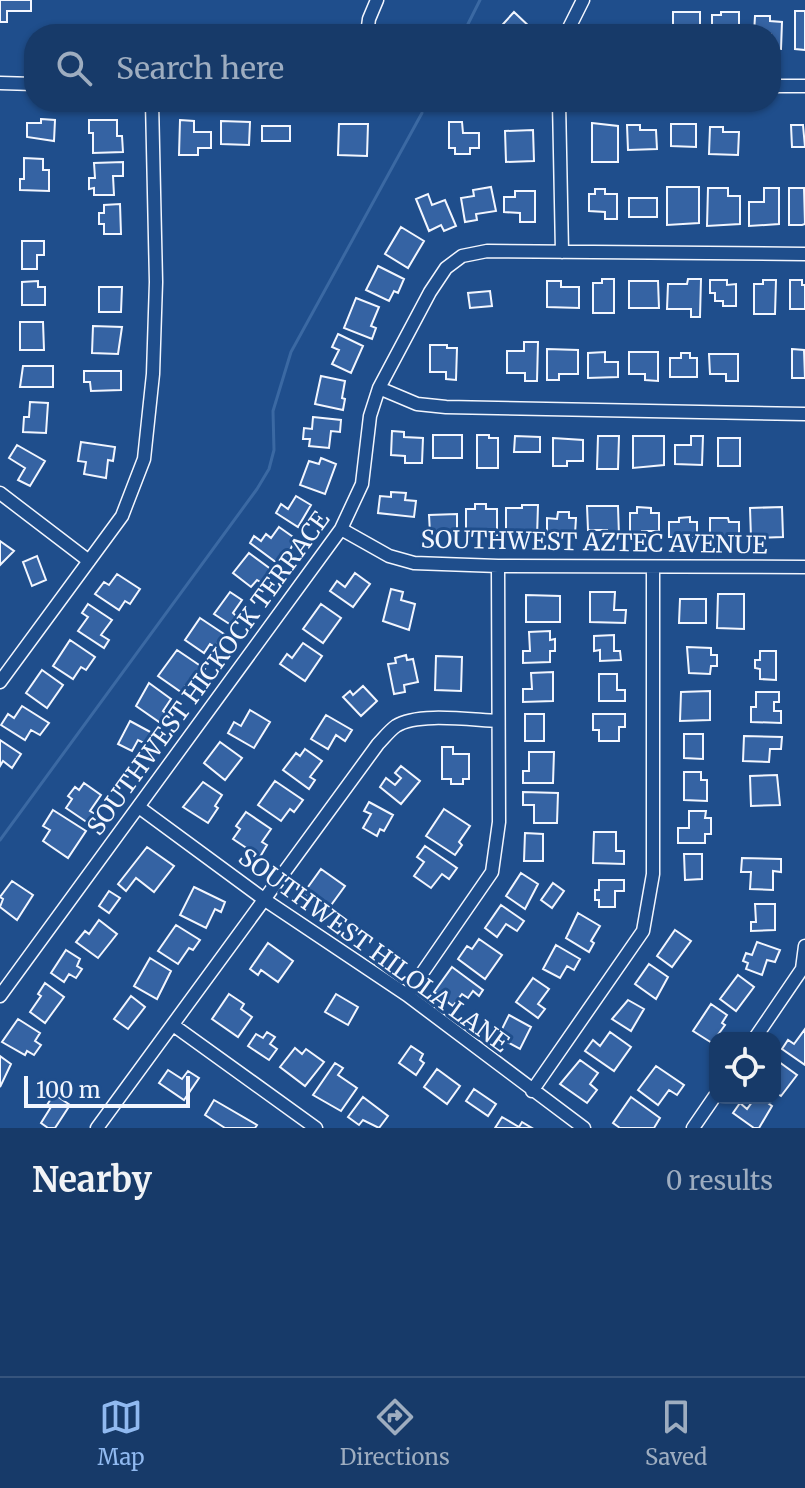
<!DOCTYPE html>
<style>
body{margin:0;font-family:Merriweather,serif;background:#20416f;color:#f1f3f6}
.controls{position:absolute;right:24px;bottom:24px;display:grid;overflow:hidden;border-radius:16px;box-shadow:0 2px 6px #0004}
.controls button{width:72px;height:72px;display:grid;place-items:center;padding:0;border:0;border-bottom:2px solid #36547d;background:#173a69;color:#f1f3f6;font:40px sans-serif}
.scale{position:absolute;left:24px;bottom:20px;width:166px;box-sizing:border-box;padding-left:8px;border:4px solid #f2f6ff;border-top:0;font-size:22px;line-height:28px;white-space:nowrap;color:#f2f6ff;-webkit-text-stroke:6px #1f4e8c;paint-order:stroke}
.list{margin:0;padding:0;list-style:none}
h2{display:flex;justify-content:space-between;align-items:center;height:104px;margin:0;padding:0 32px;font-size:34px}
h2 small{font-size:26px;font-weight:400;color:#9eadc0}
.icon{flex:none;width:44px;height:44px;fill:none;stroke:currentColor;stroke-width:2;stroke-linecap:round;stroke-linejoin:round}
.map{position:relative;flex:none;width:805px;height:1128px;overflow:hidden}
.search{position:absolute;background:#173a69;box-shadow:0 2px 6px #0004;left:24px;right:24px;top:24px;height:88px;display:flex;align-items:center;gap:20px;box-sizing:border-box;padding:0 28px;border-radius:32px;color:#9eadc0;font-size:30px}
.sheet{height:248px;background:#173a69}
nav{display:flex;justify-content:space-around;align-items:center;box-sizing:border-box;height:112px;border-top:2px solid #36547d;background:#173a69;font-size:22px;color:#9eadc0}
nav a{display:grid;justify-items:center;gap:4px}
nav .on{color:#90b9f0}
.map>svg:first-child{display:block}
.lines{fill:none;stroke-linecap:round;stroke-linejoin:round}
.stream{stroke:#3b69a3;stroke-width:3}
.building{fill:#3563a3;stroke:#f2f6ff;stroke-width:2}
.minor-casing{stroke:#f2f6ff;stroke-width:15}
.minor{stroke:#1f4e8c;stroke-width:12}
.labels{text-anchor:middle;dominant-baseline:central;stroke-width:6;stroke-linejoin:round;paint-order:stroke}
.street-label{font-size:24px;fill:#f2f6ff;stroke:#1f4e8c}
</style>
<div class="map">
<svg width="805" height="1128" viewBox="0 0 805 1128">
<rect width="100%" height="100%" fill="#1f4e8c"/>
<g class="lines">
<path class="stream" d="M463,34L480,0
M0,840L257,489L269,469L274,450L273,411L291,352L422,113"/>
</g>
<path class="building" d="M0,0H31V11H7V22H0Z
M795,11H805V50L795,49Z
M514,12L534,31L532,34H494Z
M673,12H700V34H673Z
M721,12H739V34H712V15H721Z
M755,16H770V21L782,22L781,49H771V34H754Z
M41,119L55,120L54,141L27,137V123H41Z
M89,120H117V136H122L123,152L93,153V133H89Z
M180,120L194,121V132H211V148H198V155H179Z
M221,121L250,122L249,145L221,144Z
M449,122H462L463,133H479V148H470V154H455V148H449Z
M592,123L618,126V162H592Z
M339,124H368L367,156L338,155Z
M671,124H696V147L671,146Z
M627,125H640V130H656L657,149L628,150Z
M791,125H803L805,147H792Z
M262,126H290V141H262Z
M710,127H723V132H739L738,155L709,154Z
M533,130L534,161L506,162L505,131Z
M24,158L43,159V170H49V191L20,190V179H24Z
M123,162V176H113L114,195H94V188L89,189V178H95L94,163Z
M491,187L496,211L476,214L477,220L465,222L461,198L474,196L473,190Z
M667,187H699V223L667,225Z
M708,188H728V196H740V224L707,226Z
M764,188H779V224L749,226V202H764Z
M789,188H804L805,224L802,225H789Z
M595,189H605V194H617V219H605V212L589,211V194H595Z
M515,191H535V222H520V213L504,212V197H515Z
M428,194L432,205L445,200L456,226L444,231L441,225L429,231L416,199Z
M629,198H657V217H629Z
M120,204L121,234H104V224H99V213H104V205Z
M401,227L424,241L408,268L385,254Z
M22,241H44V255H37V269H22Z
M378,266L404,279L398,293L394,291L389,301L366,290Z
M602,279H614V313H593V283H602Z
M688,279H701L700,317H691V309H667L668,284H687Z
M710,280H727V285L736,284V306H723V301H715V293H710Z
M763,280H776L775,314H754V284H763Z
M790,280H802V285H805V309H790Z
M38,281V287H45V305H22V282Z
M547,281H561V287H579V308L547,307Z
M629,281H658L659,308H629Z
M99,287H122L121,312H99Z
M490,291L492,306L470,308L468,293Z
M356,298L379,307L371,326L376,328L372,339L344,328Z
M20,322H43L44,350H20Z
M93,326L122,327L118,354L92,353Z
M338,334L363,346L351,373L332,364L339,350L332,347Z
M524,342H538L537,381H525V373H507V351H524Z
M430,345H447V348H457L456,380L446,379V372H430Z
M547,349L578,350V374H559V380H547Z
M792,349L804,350L805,378H792Z
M605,352V362H618V377L588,378V353Z
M629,352H658V381L645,380V374H629Z
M681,353H690V358H697V377H670V358H681Z
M709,354H738V381H726V374H710Z
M23,366H53V387H20Z
M84,371H121V390L91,391L90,382H84Z
M321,376L345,381L342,398L345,399L343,410L315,404Z
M30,402L48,403L46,433L23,432L24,417H29Z
M313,417L341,420L340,432L331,431L329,448L309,446L310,439H303L304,428L312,429Z
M392,431L404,432V437L423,438L422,463H405V456L391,455Z
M433,435H462V458H433Z
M477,435H489V438H498V468H477Z
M515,436L540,437V452H514Z
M598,436H619L618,469H597Z
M633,436H664V465L633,468Z
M691,436H703L702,465L675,464V445H691Z
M553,438L583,440V461H567V466H553Z
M718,438H740V466H718Z
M81,442L115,447L113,461L108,460L106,478L84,474L86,462L78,461Z
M17,445L45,461L30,486L18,480L25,468L9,458Z
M321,458L336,464L325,494L300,485L309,461L319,464Z
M391,492L406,493L405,500L416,501L414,517L378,513L380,496L391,497Z
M296,496L311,505L298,527L276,513L281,504L288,509Z
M475,504H486V509H497V535L486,536V529H466V509H475Z
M522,505H538L537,537H526V531H506V508H522Z
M587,506H618L619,536L607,537V530H588Z
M637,507L651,508V513H659V531H642V538H630V513H637Z
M782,507L783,537L751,538L750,508Z
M558,512H569V518H576L575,534H547V518L557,519Z
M457,514V533H430L429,515Z
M690,517V522H697V537H669V522H679V518Z
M710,518H728L729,522H739V537L710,538Z
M279,527L296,539L281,566L250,543L254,536L261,541L266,534L271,538Z
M0,541L14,551L0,565Z
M249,553L272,570L262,583L257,580L251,587L233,573Z
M37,556L46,580L32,586L23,562Z
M355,573L370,584L353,607L330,591L337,581L345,587Z
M117,574L140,589L130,604L125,601L119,610L95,594L104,582L109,585Z
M391,589L403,592L401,600L415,604L409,630L383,621Z
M230,592L242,600L233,613L237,617L231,625L214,614Z
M590,592H615L614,610H626L625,623L590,622Z
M718,594H744V629L717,628Z
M526,595L560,596V622H526Z
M680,599H706V623H679Z
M88,604L112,620L101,635L109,640L104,648L78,631L88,617L82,613Z
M321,604L341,618L323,643L303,629Z
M200,618L224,634L215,647L210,644L204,653L185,640Z
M550,631V640L555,639V651H550V662L523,663V651H530L529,632Z
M614,635V651H620L621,660L600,661V650L594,651V636Z
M70,640L95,657L86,670L81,667L73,679L53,666Z
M303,643L322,656L305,681L280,664L287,654L292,658Z
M687,647L711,648V655H717V666H711L710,674L689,673Z
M177,650L205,669L197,680L192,677L181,692L158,676Z
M760,651H776V680L760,679V669L755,668V660H760Z
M406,655L407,660L413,659L418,682L404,685L405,692L394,694L388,664L396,663L395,658Z
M436,656L462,657L461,691L435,690Z
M42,670L63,685L47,708L26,693Z
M553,672V701L523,702V689H532L531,673Z
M599,674H617V690H625V701H599Z
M149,683L171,699L163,711L168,715L162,724L136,706Z
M363,686L377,701L361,716L343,697L350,691L353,695Z
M710,691V720L680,721L681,692Z
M756,692H779V702H774V711H781V723L751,722V707H756Z
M22,706L49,723L40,735L31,730L25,740L1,725L8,714L14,718Z
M250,710L270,722L254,748L228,733L234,722L241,726Z
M525,714H544V741H525Z
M593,714H625V727H619V741H599V730H593Z
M326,715L352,730L345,741L336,735L328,749L311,739Z
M130,721L154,734L148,745L138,740L132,751L118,744Z
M684,734H703V759L684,758Z
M744,736L782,737L781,749H770L769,762L743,761Z
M0,740L21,754L12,768L3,761L0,766Z
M220,742L242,758L225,780L204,763Z
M442,747H453V754H469V779H463V784H451V779H442Z
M305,749L322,761L310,777L315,780L309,789L283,770L296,753L300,756Z
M529,752H554L553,783H523V771H529Z
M401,766L420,781L401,804L380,787L386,778L395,785L401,778L395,773Z
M684,772H701V780H707V801L684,800Z
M777,775L780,805L751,806L750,776Z
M275,781L303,800L294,812L290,809L281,821L258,805Z
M203,782L222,795L215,806L218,808L208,823L183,807Z
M84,783L101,795L90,811L95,814L88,823L66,808L72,799L68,796L75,787L79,790Z
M523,792L558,793L557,823H534V805H523Z
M369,802L393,815L384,831L380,829L377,836L363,828L371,814L364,811Z
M444,809L470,826L459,842L462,845L455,855L426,836Z
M53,810L86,831L68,858L43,841L50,830L43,826Z
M689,811H706L705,818H711V834H705V843H678V828H689Z
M246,812L271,829L262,842L267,845L260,857L233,839L240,829L236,826Z
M594,832H616V851H624V864L593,863Z
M525,833L543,834V861H524Z
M425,846L457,868L449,879L442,874L431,888L414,876L424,862L417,857Z
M147,847L174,866L154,892L136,878L126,891L118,884Z
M684,854H702V879L685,880Z
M742,858L781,859V872L773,871V890L750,889L751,872H741Z
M321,869L345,886L326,912L303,894Z
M521,873L538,884L525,909L506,896Z
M599,880H624V891H615V907H599V900H595V890H599Z
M12,881L33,895L17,920L0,907L3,899L0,897Z
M553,883L564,891L552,908L541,900Z
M194,887L225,902L221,912L215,909L206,928L180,915Z
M109,891L120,898L109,913L99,906Z
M755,904H775V930L751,931V922H756Z
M501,905L524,921L517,931L506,924L497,937L485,928Z
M578,913L600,926L591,941L594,943L589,952L566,938Z
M99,920L117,934L98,958L76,942L85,931L89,934Z
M176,925L200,940L193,950L189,948L178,964L158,951Z
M675,930L691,941L672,967L657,956Z
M479,939L502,955L485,979L458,959L467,946L472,949Z
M757,942L780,950L775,962L767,960L762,975L746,969L748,963L743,961L746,953L752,955Z
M268,943L293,961L278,982L261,970L258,975L250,969Z
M556,945L580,959L574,970L567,966L560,978L543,969Z
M66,950L80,959L77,966L82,969L76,978L69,974L64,982L51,973Z
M150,958L171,971L157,999L134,986Z
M649,964L668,977L656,999L635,984Z
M452,967L483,990L479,996L473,991L468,998L462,994L453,1006L434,992Z
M738,975L754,987L736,1011L720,999Z
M533,978L549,989L538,1004L545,1009L538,1018L516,1002Z
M45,983L64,997L45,1023L30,1012L41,996L38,994Z
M229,994L244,1004L241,1009L252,1017L238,1037L212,1019Z
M336,994L358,1007L348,1025L325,1012Z
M131,996L145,1007L128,1029L114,1019Z
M628,1000L644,1009L631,1031L612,1019Z
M711,1004L727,1015L722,1023L725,1025L712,1043L693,1031Z
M509,1015L531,1027L520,1049L498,1037Z
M18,1019L40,1033L35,1041L41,1045L34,1055L27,1051L25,1055L2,1042Z
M805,1029V1065L782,1049L788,1040L794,1044Z
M267,1032L275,1037L270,1044L277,1049L269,1060L248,1046L256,1034L263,1038Z
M610,1032L631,1047L614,1071L585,1051L593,1040L600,1046Z
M411,1046L423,1054L420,1060L424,1063L416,1075L399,1063Z
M295,1048L302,1054L306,1049L324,1062L305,1086L280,1067Z
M0,1056L11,1064L0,1087Z
M775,1059L797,1075L781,1096L775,1092Z
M580,1060L598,1073L590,1084L597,1090L587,1103L560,1084Z
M335,1063L343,1068L338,1075L357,1088L341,1111L313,1095Z
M656,1066L684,1085L677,1095L669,1090L658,1105L638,1090Z
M437,1069L460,1086L447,1104L424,1087Z
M168,1070L182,1079L188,1071L199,1078L184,1100L159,1083Z
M474,1089L496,1104L488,1116L466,1101Z
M54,1094L70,1105L55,1128H48L41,1123L51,1107L47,1105Z
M363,1097L388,1116L379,1128L363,1120L359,1125L348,1117Z
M631,1097L660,1118L654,1128H620L613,1123Z
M755,1098H761L772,1106L759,1128H754L733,1113L740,1103L747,1109Z
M214,1100L257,1125L255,1128H225L205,1115Z
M502,1117L519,1127L522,1122L532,1128H495Z"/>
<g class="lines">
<g class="minor-casing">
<path id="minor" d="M367,34L369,19L377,0
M566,34L583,0
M0,83L34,84
M771,86H805
M559,102L562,252
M379,388L417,404L446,407L805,414
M0,493L89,561
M341,529L389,556L414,563L498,566L805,567
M0,682L122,516L144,459L153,374L156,282L152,102
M140,808L265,900L407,995L584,1128
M407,995L492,872L499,822L498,566
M0,996L341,529L362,484L370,416L379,388L430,292L446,268L462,256L487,251L805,254
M173,1025L316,1128
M755,1038L802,969L805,946
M532,1091L643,931L653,874V567
M97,1128L378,744C384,738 389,731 396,726C417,712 472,720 497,721
M693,1128L715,1096"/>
</g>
<use href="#minor" class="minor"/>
</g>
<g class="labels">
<g class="street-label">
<text transform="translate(594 542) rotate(1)">SOUTHWEST AZTEC AVENUE</text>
<text transform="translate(208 673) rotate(-54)">SOUTHWEST HICKOCK TERRACE</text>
<text transform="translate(374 950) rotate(36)">SOUTHWEST HILOLA LANE</text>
</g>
</g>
</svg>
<div class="controls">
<button><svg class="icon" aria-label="locate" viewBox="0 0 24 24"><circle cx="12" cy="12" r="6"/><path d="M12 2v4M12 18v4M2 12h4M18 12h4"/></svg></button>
</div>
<div class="scale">100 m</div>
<div class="search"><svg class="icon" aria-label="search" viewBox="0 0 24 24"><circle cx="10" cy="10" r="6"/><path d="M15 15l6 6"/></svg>Search here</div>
</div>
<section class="sheet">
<h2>Nearby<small>0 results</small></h2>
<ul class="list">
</ul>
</section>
<nav>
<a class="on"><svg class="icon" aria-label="map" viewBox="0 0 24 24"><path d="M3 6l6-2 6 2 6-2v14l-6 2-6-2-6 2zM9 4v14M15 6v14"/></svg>Map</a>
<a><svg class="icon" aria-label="directions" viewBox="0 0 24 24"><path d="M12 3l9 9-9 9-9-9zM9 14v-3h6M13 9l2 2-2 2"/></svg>Directions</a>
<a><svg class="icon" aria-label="saved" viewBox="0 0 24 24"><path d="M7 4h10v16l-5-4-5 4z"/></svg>Saved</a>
</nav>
